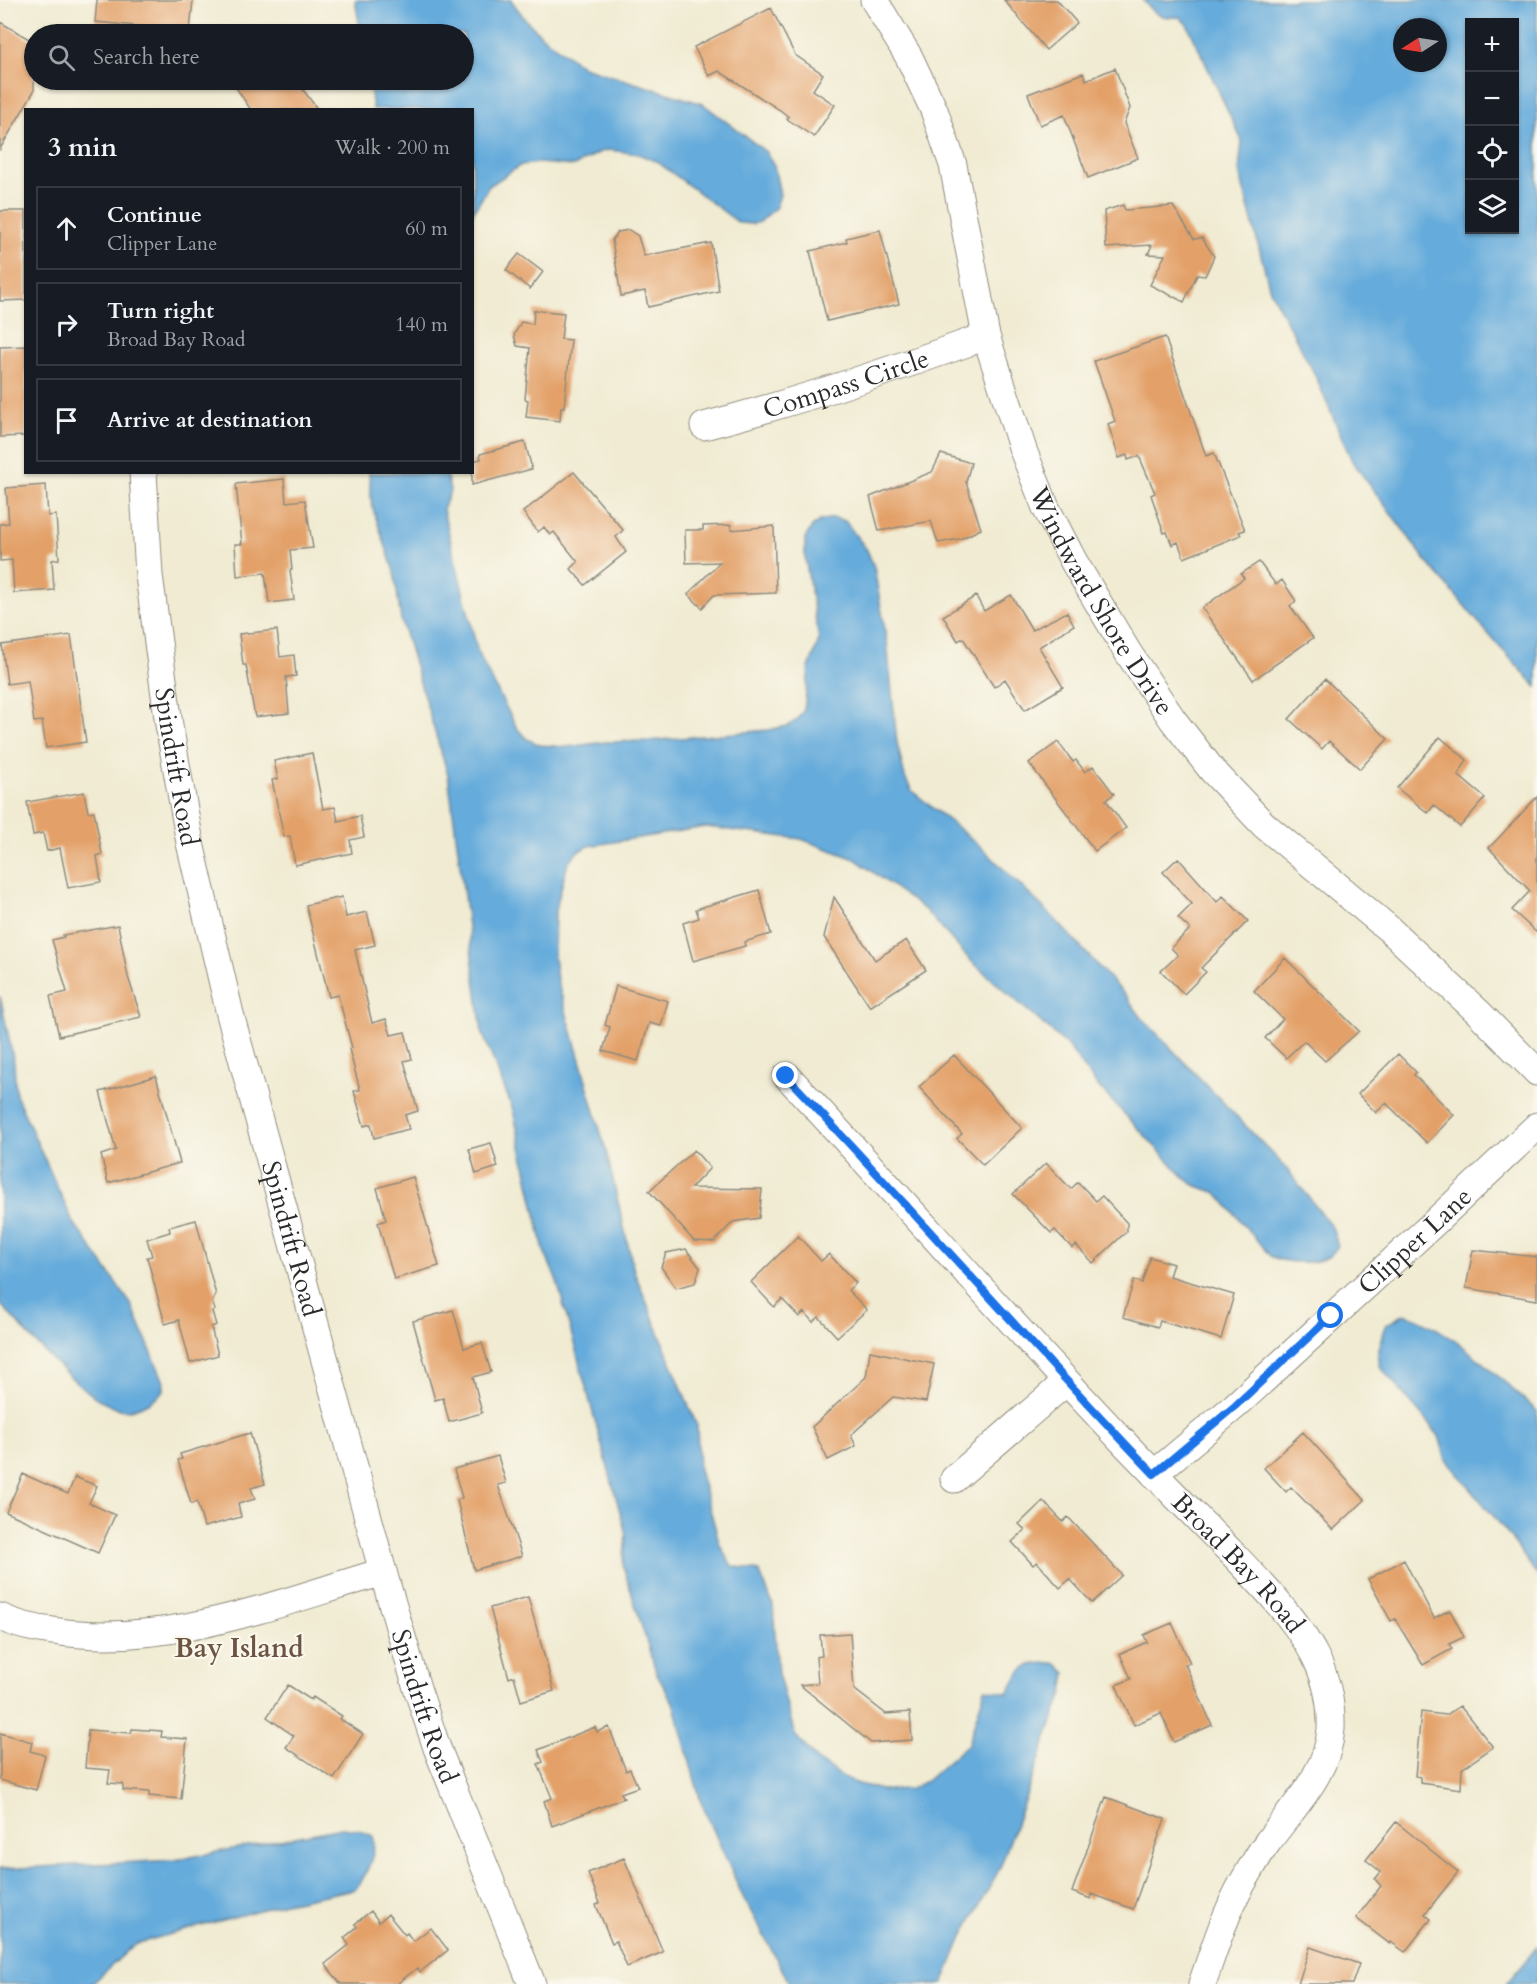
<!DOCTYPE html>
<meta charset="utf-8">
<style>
body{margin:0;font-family:Cardo,serif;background:#242831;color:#f1f3f6}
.controls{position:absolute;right:18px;top:18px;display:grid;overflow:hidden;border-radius:0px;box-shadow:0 2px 4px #0004}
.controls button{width:54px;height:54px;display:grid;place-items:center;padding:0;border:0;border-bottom:2px solid #363941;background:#171b24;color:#f1f3f6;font:30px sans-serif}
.compass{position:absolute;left:1393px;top:18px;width:54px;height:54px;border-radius:50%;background:#171b24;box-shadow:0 2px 4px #0004;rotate:258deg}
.stop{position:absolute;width:18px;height:18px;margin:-14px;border:4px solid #1a73e8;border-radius:50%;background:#fff}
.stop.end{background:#1a73e8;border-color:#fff;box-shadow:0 2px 6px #0008}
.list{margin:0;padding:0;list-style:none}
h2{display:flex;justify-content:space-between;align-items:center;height:78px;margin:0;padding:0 24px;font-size:26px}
h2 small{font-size:20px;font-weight:400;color:#9ea1a6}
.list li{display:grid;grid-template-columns:39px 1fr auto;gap:18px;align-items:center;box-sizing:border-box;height:84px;margin:0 12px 12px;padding:0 12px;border:2px solid #363941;border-radius:0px}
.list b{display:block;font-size:22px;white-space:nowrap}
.list p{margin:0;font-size:20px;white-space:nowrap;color:#9ea1a6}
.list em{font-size:20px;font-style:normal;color:#9ea1a6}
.icon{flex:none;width:33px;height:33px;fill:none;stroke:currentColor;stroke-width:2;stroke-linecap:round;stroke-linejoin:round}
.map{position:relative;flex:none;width:1537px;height:1984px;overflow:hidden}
.search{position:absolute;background:#171b24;box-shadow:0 2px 4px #0004;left:24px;top:24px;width:450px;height:66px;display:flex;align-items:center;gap:15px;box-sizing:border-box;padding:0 21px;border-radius:33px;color:#9ea1a6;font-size:22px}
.panel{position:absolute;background:#171b24;box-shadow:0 2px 4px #0004;left:24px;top:108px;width:450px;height:366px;border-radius:0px}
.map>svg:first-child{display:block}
.water{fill:#65abdb;stroke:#486b83;stroke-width:1.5;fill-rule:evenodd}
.building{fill:#e3a169}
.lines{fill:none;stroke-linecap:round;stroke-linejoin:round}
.minor-casing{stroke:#8e8b7e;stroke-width:29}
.minor{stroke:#fff;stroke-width:27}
.route{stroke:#1a73e8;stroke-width:8}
.labels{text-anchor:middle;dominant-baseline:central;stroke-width:4.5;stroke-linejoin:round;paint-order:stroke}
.street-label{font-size:26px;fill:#2b2b2b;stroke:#fbf7ec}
.neighbourhood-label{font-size:27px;font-weight:bold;fill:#6b5441;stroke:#fbf7ec}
</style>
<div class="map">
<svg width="1537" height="1984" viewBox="0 0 1537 1984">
<rect width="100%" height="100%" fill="#fbf7ec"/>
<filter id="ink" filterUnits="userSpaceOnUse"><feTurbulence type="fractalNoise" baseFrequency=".0167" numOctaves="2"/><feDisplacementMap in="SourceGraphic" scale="12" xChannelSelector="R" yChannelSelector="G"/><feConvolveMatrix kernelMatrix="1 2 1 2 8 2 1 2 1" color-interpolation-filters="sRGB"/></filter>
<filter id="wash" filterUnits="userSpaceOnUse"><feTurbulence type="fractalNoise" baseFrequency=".008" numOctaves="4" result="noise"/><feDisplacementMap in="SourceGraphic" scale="24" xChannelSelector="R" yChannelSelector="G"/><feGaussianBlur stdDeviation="1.35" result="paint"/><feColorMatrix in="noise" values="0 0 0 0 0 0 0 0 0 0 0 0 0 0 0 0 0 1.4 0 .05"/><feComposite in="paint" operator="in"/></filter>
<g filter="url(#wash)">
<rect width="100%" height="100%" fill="#f0ebd2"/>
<path class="water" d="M355,0H511L525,19L542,36L583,67L703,104L766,152L774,165L780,195L776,207L760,222L752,224L739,223L656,161L638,154L610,150L600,152L574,166L539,163L521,165L489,186L473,213L472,110L373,109L369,80H464V34H361Z
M1143,0H1537V687L1497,644L1427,562L1352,461L1314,373L1270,290L1239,171L1242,141L1188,26L1180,17C1160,18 1156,16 1143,0ZM1514,22V230H1470V22ZM1402,27H1438V63H1402Z
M369,473H446L450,491L443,510L477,649L485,667L517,728L527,739L540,745L566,747L606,742L648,741L768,730L787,726L797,720L804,710L809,668L819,640L805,557V538L812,527L820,521L833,518L845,521L867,550L874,567L887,642L897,743L905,777L912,791L979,845L1052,916L1125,995L1142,1018L1287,1169L1332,1227L1338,1246C1335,1249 1332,1255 1328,1257C1314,1265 1284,1263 1270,1256L1217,1193L1194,1185L1184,1177L1096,1084L1068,1046L970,960L925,910L855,859L801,839L706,827L589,846L577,852L568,863L555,911L554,957L557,980L607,1154L634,1271L697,1426L699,1470L720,1545L732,1566L759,1571L773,1605L778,1673L795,1735L816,1759L849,1781L881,1790L911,1789L926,1781L968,1744L985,1689L1008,1693C1024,1666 1023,1662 1056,1663L1066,1673L1063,1693L1000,1868L960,1942L943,1984H790L743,1897L701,1802L673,1702L657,1675L623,1566L626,1534L557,1281L544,1251L513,1110L482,1032L448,775L401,620L394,571L372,506Z
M0,996L14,1062L16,1095L72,1220L131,1304L164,1382V1390C156,1399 140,1409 127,1410C92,1411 25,1330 0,1304Z
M1404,1314C1450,1327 1500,1379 1537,1411V1575L1506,1531L1446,1460L1439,1436L1380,1366L1378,1353L1386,1325Z
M342,1828L359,1830L373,1836C377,1853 366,1877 355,1889L285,1903L135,1944L92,1984H0V1869L175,1860Z
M1537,1946V1984H1506L1537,1947Z"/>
<g id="blocks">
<path class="building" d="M97,0H193L190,31L95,22Z
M1004,0H1057L1077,23L1046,50Z
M771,8L795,55L823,74L813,90L835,105L814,137L787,119L789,117L780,110L719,71L709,76L694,47Z
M0,22L34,42V91L0,149Z
M1115,68L1130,108L1124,123L1138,158L1088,178L1064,115L1040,125L1028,94L1083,73L1086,80Z
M231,80H296L318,110H251Z
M1123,205L1125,210L1173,206L1194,239L1202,238L1214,256L1205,276L1197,275L1184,302L1150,285L1165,255L1148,254L1152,245L1106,248L1104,211Z
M0,211H26V300L0,301Z
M629,230L638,236L644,256L711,243L719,291L648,307L645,291L621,296L612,240L618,232Z
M880,230L899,304L827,321L810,251L847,242L846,238Z
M519,254L543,272L530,289L506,270Z
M534,310L564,313L561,339L571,340L564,407H561L560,421L526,417L528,400L525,399L530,348L517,346L514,335L521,322L533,324Z
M1165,337L1206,456L1214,453L1245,530L1239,532L1241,535L1184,558L1178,542L1172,545L1167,532L1164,533L1151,495L1155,493L1139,456L1128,460L1127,455L1119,458L1108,424L1115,421L1094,361Z
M26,346V436L0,437V347Z
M525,442L532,469L472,485V461L481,459L480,454Z
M941,454L971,463L966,482L981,529L960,539L938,543L931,521L879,531L870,497L932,472Z
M574,472L623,530L616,537L626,552L585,585L571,569L578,562L554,532L550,535L544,527L538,532L523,512Z
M284,479L286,502L305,500L313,548L290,550L292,570H290L294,600L269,603L265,573L237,576L235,544H242L236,484Z
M46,485L48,516L56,515L59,559L52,560L54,590L14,593L12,560L0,561V524L9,523L6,488Z
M731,525V530L774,526L776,593L714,595L702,608L688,594L720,562L686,563L685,530H703V526Z
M1259,562L1276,585L1282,580L1296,601L1290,606L1313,638L1253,680L1202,608L1244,578L1241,574Z
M1011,595L1032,630L1067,612L1074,625L1039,647L1063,687L1025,710L1005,679L994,687L963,638L958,641L943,616L976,596L984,611Z
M277,630L280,657L294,655L296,676L286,677L289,713L255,717L246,665H243L239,634Z
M71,635L86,742L46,748L42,721L34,722L28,681L7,684L2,645Z
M1325,679L1388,739L1360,769L1329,741L1322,749L1289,719Z
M1440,737L1467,760L1458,775L1485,798L1460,827L1434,805L1428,813L1397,788Z
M1058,742L1073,762L1076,760L1085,772L1093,766L1114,794L1106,800L1126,828L1095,851L1029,763Z
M312,753L323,809L335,807L338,821L360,816L364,837L350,840L352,853L295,865L290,836L284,837L272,780L278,779L274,761Z
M84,792L88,812L94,811L102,854L97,856L101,882L68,888L60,848L47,851L43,833L33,835L27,802Z
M1537,797V933L1512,910L1530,891L1489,848Z
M1178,858L1217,902L1223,896L1248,921L1201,968L1206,972L1184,994L1161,971L1178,955L1171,948L1190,929L1178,918L1192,904L1163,872Z
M759,890L771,934L744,942L745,946L693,961L683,923L699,918L696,909Z
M342,897L346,917L367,912L375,945L355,950L372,1023L386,1019L391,1035L405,1032L412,1059L404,1061L418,1111L405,1115L409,1129L374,1138L371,1124L364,1126L354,1091L360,1090L349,1049L352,1048L338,995L329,997L306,905Z
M834,897L875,960L906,940L926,970L870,1007L824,937Z
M118,925L128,977L141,1017L59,1036L50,996L67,992L52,940L64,937L63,935Z
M1285,958L1359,1031L1325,1061L1304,1041L1286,1058L1265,1038L1283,1019L1254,991Z
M616,986L668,1001L661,1026L649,1023L638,1061L603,1051L610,1027L605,1025Z
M1398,1054L1416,1072L1414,1075L1454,1115L1427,1143L1386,1103L1376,1113L1358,1094Z
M954,1055L1022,1128L983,1165L957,1138L962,1134L919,1087Z
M156,1076L180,1163L108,1183L101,1155L116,1150L100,1092Z
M491,1143L498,1167L476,1174L469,1149Z
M694,1150L710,1168L691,1188L762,1189L759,1218L733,1222L714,1242L694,1241L649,1191Z
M1046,1163L1071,1189L1078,1182L1096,1201L1102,1196L1127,1223V1231L1093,1263L1076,1245L1072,1248L1055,1230L1051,1233L1013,1194Z
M413,1177L439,1266L394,1279L378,1223L386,1220L377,1188Z
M196,1220L216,1295L212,1302L215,1310L212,1311L216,1325L211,1327L218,1355L190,1363L179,1320L165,1324L147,1257L152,1256L147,1239L170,1232L169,1227Z
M798,1236L821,1261L829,1254L856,1283L848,1290L867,1310L837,1337L819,1317L813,1322L804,1312L799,1317L782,1299L774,1307L751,1282Z
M686,1249L700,1268L695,1283L676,1288L661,1267L666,1253Z
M1473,1250L1537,1257V1300L1466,1288Z
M1150,1257L1173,1264L1169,1276L1234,1295L1221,1339L1160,1321L1158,1327L1123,1317L1134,1280L1142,1283Z
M453,1310L464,1348L482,1343L491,1372L473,1377L482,1413L449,1422L443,1398L435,1400L413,1321Z
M870,1351L934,1364L926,1402L893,1397L851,1435L856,1446L828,1460L812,1427L866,1377Z
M1303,1432L1365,1500L1333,1530L1291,1487L1286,1492L1264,1468Z
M250,1433L265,1484L251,1488L255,1499L238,1504L241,1517L204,1527L197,1502L191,1504L178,1460L182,1459L180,1454Z
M498,1456L506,1483L498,1485L522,1556L474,1570L457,1500L462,1498L454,1469Z
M23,1474L68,1494L75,1477L97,1486L89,1503L115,1515L98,1553L6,1512Z
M1043,1501L1063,1522L1068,1517L1122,1575L1092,1603L1070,1579L1060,1588L1037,1562L1033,1565L1012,1542L1025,1530L1019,1524Z
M1404,1560L1434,1618L1450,1610L1464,1637L1449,1644L1452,1649L1423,1665L1395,1619L1391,1621L1368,1579Z
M528,1597L554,1691L521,1701L514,1676L509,1678L490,1608Z
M1172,1623L1190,1663L1185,1664L1212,1725L1174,1742L1161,1713L1134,1725L1116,1685L1131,1679L1120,1654L1147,1642L1144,1635Z
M850,1633L854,1689L886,1714L910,1712L912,1740L871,1743L800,1685L818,1683L816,1657L822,1656L820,1635Z
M288,1685L311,1700L313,1697L342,1716L340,1719L363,1734L334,1779L286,1747L294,1736L267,1717Z
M1460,1706L1493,1747L1462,1769L1461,1789L1420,1783V1777L1415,1776L1421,1712L1446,1715Z
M595,1727L597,1732L609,1727L626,1771L630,1769L638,1787L621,1793L624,1798L552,1826L544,1801L552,1798L538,1764L543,1762L538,1750Z
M132,1729L162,1731L161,1737L187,1739L181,1799L149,1796V1792L123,1790V1784L108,1783L110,1770L85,1768L88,1730L131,1733Z
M0,1733L32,1742L30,1751L45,1755L36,1790L0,1780Z
M1106,1797L1165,1819L1133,1909L1092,1894L1091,1899L1072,1892Z
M1396,1822L1458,1872L1425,1914L1431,1919L1405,1952L1391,1942L1390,1944L1356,1918L1381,1886L1375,1879L1381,1872L1366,1860Z
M624,1858L663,1952L627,1967L616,1941L612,1943L596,1905L600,1903L588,1873Z
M371,1911L379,1922L388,1914L405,1935L407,1933L413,1941L431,1928L448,1950L420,1972L417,1968L397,1984H341L325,1964L349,1945L344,1938L357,1927L355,1924Z
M1310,1947L1359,1964L1352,1984H1298Z"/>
</g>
</g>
<g filter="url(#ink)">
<use href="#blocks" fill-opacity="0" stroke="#8e8b7e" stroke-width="1.5"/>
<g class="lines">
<g class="minor-casing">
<g id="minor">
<path id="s1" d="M874,0L909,57L934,110L953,165L986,336L1023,450L1046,508L1074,562L1127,651L1173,720L1212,770L1264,825L1389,929L1478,1012L1537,1072"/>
<path id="s2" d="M704,426C800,401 893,370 986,336"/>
<path id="s3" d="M143,472L149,575L169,725L190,843L230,1014L383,1572L417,1688L437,1748L532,1984"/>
<path id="s4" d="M787,1076C901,1198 1011,1324 1127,1446C1160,1480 1194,1515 1228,1549C1257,1579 1296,1619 1315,1656C1326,1678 1332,1704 1331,1729C1328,1774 1292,1808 1267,1843C1258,1855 1251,1869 1243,1882C1225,1914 1214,1949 1202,1984"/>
<path id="s5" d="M1154,1474L1235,1406L1434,1223L1537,1126"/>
<path d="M954,1479L1066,1382"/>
<path d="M0,1617C17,1625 35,1629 53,1631C166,1649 276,1603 383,1572"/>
</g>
</g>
<use href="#minor" class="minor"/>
</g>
</g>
<g class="lines" filter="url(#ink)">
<path class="route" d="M786,1076C910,1207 1029,1343 1154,1474L1235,1406L1331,1316"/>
</g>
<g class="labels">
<g class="street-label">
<text stroke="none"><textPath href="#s2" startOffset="148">Compass Circle</textPath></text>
<text stroke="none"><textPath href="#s1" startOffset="648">Windward Shore Drive</textPath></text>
<text stroke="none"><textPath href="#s3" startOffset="297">Spindrift Road</textPath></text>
<text stroke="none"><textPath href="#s3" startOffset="783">Spindrift Road</textPath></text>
<text stroke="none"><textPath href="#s5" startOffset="350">Clipper Lane</textPath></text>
<text stroke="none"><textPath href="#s4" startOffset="664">Broad Bay Road</textPath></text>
<text stroke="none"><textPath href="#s3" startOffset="1269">Spindrift Road</textPath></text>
</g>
<g class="neighbourhood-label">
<text x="239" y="1648">Bay Island</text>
</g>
</g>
</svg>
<div class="controls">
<button>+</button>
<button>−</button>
<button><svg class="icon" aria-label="locate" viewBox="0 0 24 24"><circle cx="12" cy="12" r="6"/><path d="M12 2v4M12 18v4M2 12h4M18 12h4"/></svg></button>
<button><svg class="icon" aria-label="layers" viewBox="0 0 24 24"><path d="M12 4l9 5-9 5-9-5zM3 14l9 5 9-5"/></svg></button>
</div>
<svg class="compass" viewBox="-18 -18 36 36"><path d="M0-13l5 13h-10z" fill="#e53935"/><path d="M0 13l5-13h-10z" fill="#9ea1a6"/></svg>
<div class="stop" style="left:1331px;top:1316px"></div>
<div class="stop end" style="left:786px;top:1076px"></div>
<div class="search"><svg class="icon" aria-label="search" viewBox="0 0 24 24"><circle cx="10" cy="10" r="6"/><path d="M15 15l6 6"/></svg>Search here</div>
<section class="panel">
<h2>3 min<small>Walk · 200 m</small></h2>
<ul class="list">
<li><svg class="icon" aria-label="ahead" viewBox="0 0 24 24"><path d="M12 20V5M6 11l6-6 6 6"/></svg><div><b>Continue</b><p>Clipper Lane</p></div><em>60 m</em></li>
<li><svg class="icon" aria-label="right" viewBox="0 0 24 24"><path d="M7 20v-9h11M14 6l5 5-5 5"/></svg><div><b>Turn right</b><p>Broad Bay Road</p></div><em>140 m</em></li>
<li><svg class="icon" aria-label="arrive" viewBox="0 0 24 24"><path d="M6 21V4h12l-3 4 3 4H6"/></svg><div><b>Arrive at destination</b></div></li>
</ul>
</section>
</div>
